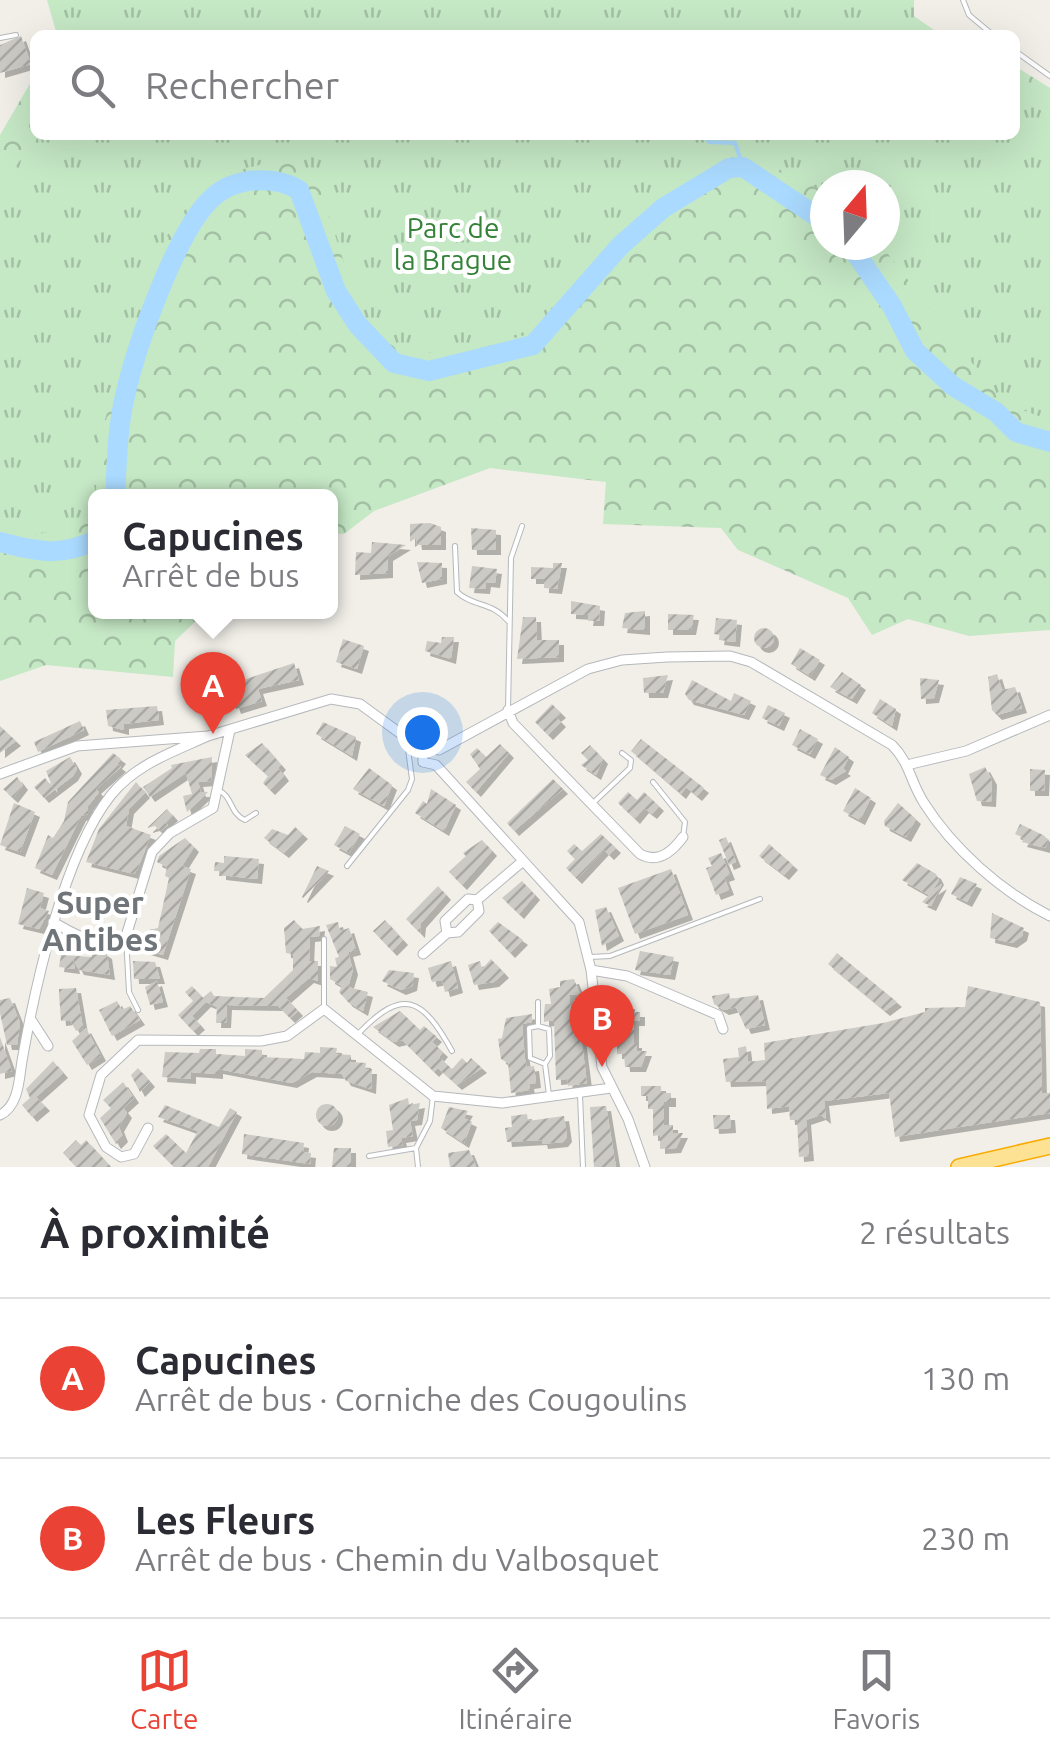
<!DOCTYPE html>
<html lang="fr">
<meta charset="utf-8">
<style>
body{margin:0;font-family:Ubuntu,sans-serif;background:#f7f7f7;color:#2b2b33}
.compass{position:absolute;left:810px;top:170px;width:90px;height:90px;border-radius:50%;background:#fff;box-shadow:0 10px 40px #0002;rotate:19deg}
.you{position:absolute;left:422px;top:732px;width:35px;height:35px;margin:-25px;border:8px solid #fff;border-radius:50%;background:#1a73e8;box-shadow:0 0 0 15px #1a73e833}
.badge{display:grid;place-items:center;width:65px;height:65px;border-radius:50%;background:#ea4335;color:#fff;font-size:32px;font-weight:700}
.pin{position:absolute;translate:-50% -82px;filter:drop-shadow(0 2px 5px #0008)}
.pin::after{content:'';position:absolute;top:52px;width:35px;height:30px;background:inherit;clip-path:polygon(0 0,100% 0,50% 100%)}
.popup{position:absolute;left:88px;top:489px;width:250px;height:130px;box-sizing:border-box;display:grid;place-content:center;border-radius:15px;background:#fff;filter:drop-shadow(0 2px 8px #0005);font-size:32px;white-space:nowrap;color:#7c7c81}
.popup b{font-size:38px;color:#2b2b33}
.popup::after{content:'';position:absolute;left:50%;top:100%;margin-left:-20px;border:20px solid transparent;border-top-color:#fff}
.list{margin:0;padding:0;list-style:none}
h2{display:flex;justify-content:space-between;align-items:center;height:130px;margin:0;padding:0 40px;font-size:42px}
h2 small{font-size:32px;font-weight:400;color:#7c7c81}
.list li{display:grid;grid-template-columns:65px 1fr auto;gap:30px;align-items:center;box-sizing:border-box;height:160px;padding:0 40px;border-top:2px solid #e1e1e2}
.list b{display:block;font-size:38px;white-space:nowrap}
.list p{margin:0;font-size:32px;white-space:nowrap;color:#7c7c81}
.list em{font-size:32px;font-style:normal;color:#7c7c81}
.icon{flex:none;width:55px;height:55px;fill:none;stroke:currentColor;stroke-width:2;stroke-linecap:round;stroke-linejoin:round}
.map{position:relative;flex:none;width:1050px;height:1167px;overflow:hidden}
.search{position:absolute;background:#fff;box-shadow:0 10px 40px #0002;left:30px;right:30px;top:30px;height:110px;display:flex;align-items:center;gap:25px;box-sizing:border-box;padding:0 35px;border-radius:15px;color:#7c7c81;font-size:38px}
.sheet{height:450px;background:#fff}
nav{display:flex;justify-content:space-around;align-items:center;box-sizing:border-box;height:140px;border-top:2px solid #e1e1e2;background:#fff;font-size:28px;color:#7c7c81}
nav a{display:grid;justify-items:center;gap:5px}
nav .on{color:#ea4335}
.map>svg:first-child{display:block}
.forest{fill:url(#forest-crowns);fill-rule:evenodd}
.park{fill:url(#park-tufts)}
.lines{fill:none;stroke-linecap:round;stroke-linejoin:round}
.stream{stroke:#aadaff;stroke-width:4}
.river{stroke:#aadaff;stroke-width:20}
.building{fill:url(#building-hatch);filter:url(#shadow)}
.service-casing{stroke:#b5b8bc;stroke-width:6}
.minor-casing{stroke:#b5b8bc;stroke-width:11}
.motorway-casing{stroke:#f9ab00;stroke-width:18}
.service{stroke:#fff;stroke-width:4}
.minor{stroke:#fff;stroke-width:9}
.motorway{stroke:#fde293;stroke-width:15}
.labels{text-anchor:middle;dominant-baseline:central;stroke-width:8;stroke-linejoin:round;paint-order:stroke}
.park-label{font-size:28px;fill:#348238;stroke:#fff}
.quarter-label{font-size:32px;font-weight:bold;fill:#70757a;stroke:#fff}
</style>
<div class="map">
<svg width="1050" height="1167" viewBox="0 0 1050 1167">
<defs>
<pattern id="forest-crowns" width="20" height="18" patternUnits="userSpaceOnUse" patternTransform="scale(2.5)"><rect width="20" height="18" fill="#c5e8c5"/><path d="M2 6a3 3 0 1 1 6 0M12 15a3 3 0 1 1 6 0" fill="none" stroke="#a3c0a4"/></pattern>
<pattern id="park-tufts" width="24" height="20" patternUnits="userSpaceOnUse" patternTransform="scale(2.5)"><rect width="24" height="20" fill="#c5e8c5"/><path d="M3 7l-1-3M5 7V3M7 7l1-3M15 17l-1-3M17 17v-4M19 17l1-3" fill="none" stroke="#a3c0a4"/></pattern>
<pattern id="building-hatch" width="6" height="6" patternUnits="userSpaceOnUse" patternTransform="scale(2.5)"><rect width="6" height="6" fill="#cccac5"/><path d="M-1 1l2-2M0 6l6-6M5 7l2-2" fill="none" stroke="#a9a8a4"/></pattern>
<filter id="shadow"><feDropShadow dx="5" dy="5" stdDeviation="0" flood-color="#0004"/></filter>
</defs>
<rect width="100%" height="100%" fill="#f1efe8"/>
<path class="forest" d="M1015,66L1050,88V630L969,636L908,619L872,635L848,598L738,550L721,528L603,524L606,482L490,468L374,511L344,534L331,533L330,497H96V612H205L175,641L173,677L46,665L0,681V135L35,75V135H1015ZM825,185H885V245H825Z"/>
<path class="park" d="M47,0H914V16L941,35H57Z
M1015,87L1050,112V420L1003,403L881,245H885V185H825V192L760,160L676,192L525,335L451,357L390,344L364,326L319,184L302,166L273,161L222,175L168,234L100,434L95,503L75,524L36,535L0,531V186L40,135H1015Z"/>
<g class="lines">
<path class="stream" d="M705,135L709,142L735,143L743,167"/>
<path class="river" d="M850,245L892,306L915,351L953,386L996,412L1016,432L1050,442
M115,497C117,463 117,429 125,396C136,347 176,231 212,198C234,177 274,175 299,190L336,291L358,325L394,363L429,371L533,345L620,246L663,208L729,168L743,167L825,222
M0,542C37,552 61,557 96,540"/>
</g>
<path class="building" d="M21,36L31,64L0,73V45Z
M430,523L441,527V545H417L416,538L410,542V524Z
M471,528L496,530V550H472Z
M372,542L406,545L388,556V573L355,575L356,552L371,553Z
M417,562L442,563V579L422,583Z
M553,563H562L557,589L544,588V579H531V567L553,568Z
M472,566L497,569L495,583L486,582L485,589L469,588Z
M571,601L600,606L599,621H588L589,615L571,614Z
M645,611V630L622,628L625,613Z
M668,614L694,615L691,630H668Z
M523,617H536L537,640H559V657L517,659Z
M716,618L737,620L735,642L719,640L720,635L714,634Z
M754 638a10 10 0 1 1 20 0a10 10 0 1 1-20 0Z
M442,637H454L451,659L425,651L427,641L441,643Z
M343,639L364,646L357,669L336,662Z
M800,648L820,660L810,676L791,664Z
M294,663L299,680L258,689L262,701L236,709L228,685Z
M842,672L861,685L852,699L830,687Z
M997,674L1002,690L1015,687L1022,708L997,715L992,710L988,677Z
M668,675L663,693H644L643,678Z
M920,678L939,680L934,698L921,699Z
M692,680L731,701L734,693L751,701L744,715L689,700L685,694Z
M880,699L896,709L892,726L872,713Z
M552,704L561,713L556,717L561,722L548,735L535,722Z
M768,705L785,713L779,726L762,718Z
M157,706L159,720L124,724V730L108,726L106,710Z
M80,721L84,730L38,752L34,742Z
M323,722L356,737L352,756L316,734Z
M0,726L16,741L0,753Z
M800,729L818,739L810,754L792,745Z
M641,739L704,788L697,796L686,787L681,794L631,751Z
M262,743L281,765L278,768L284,776L270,790L263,783L268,776L245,755Z
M500,744L509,753L476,792L466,782L480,769L470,754L477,748L486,757Z
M590,745L603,759L596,775L581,765L588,760L581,753Z
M835,747L849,757L843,769L846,771L831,780L820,775Z
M113,753L121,759L117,764L121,767L96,789L99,792L88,806V814L81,816L52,875L35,868L48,835L53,838L64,821L68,802Z
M70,757L77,769L73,776L44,798L34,787L45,778L53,788L46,771Z
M212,757L211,781L198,782L201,792H208L187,812L183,796L192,794L186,773L150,797L143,787L172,768L171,765Z
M985,767L992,780L991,802L977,801L969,774Z
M369,768L392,785L384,806L353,789Z
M1030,769L1045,770L1044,791H1030Z
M17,777L23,785L13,798L3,789Z
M553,779L563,789L514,831L507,823Z
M136,782L145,793L129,809L126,826L151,835L138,868L134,874L86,862L99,829Z
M855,788L871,798L860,820L843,811Z
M431,789L456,805L444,831L415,813L423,801L427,804Z
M628,792L637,800L644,792L659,806L652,814L644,808L635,819L618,803Z
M14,803L35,812L20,852L0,845Z
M898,803L916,819L906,837L885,826L884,821Z
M167,809L173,816L165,823L168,825L160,831L155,826L147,828Z
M1020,824L1043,835L1049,840L1045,848L1022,842L1024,838L1015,834Z
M345,826L360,834L349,853L334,845Z
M295,827L303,834L284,853L264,838L272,829L288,835Z
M601,834L616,848L609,855L604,850L577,879L566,868L575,859L567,851L574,844L582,851Z
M726,837L736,862L729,865L719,840Z
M185,838L194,847L182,866L191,869L163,955L132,946L135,933L148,936L149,930L158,928L169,878L165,876L167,867L157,862L159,856Z
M482,840L492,851L462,885L449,872L466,856L463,853Z
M769,844L793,865L784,875L759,856Z
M721,853L730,875L724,877L729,890L716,895L706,868L712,866L708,858Z
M224,856L259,859L257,879L221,875V871H214L215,862L224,863Z
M917,863L936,874L939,880L933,890L942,884L931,906L922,902L929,895L902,880Z
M317,866L329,871L303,898L302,897Z
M671,869L688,915L635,934L618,888Z
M960,877L977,884L967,902L951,894Z
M522,881L535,895L519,914L502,898Z
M438,886L446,895L421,923L420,933L406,919Z
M27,888L44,893L40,908L49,911L39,929L18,924Z
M606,907L619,936L602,946L595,910Z
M992,913L1024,928L1022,936L1012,943L990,938Z
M294,920L302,929L320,926L319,936L310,937L309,961H318V981L309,978L286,998L298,1011L290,1018L278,1006L227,1005L226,1023H216L217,1007L206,1002L192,1016L200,1025L193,1031L178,1015L193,1001L185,992L192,986L203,998L211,991L214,996L264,998L293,970V954L286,953L284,928Z
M385,920L403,940L392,951L373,931Z
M338,922L340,931L349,928L356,950L348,952L353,970L348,987L368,992L363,1011L348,1002L339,992L342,986L330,979V966L337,967L335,958L339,957L326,925Z
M498,922L523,940L510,953L489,931Z
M101,950L107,954L110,975L79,970L73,959L75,969L59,967L61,955L92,957L91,951Z
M640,951L674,957L670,975L635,970Z
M837,953L897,1002L885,1011L828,964Z
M491,959L504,973L494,982L474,985L468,965L480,961L482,969Z
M133,961L155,962L160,979H134Z
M451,961L458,988L445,992L442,980L432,982L428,968Z
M389,970L414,973L412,986L401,990L382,981Z
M574,979L580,994L569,995L570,1005L573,1024L580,1028L587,1083L568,1086L567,1079L556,1080L554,1020L544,1022V1013L545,1004H551L549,989L560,987V981Z
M157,981L163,1002L150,1005L145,987Z
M968,986L1040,1002L1042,1093H1050V1113L895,1137L889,1093L824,1101L826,1119L821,1115L806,1120L809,1156L799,1157L797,1120H790L789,1106L767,1109L766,1081L726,1082L723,1059L739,1057L738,1048L746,1046L748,1062L765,1060L764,1043L883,1023L925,1012V1008L965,1007Z
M76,988L83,1028L76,1031L70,1020L61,1021L59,994V989Z
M729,993L730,999L758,995L765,1025L746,1029L736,1007L724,1010L714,1004L712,996Z
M10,998L20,1023L17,1045H7L0,1013V1000Z
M117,1001L122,1010L130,1006L140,1020L112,1036L99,1010Z
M610,1004H630V1012H640V1021H634V1043H637V1051H647L641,1067H625L624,1054H617V1015H610Z
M400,1011L420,1030L424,1026L437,1037L432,1042L443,1052L439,1057L452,1069L462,1058L467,1063L471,1058L482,1068L457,1085L438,1068L434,1072L402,1040L394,1042L373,1027Z
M532,1014V1022L522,1024L525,1059L527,1067L534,1066L536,1083L529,1084L530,1090L511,1093L508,1063L501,1059L498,1039L502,1038L506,1018Z
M86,1028L101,1056L87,1065L72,1041Z
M0,1037L12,1071L0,1074Z
M320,1047L337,1048L336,1054L351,1055V1062L366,1063L365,1069H372L371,1089L346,1081L342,1074L312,1072L292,1083L218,1069V1074L191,1072V1079L162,1077L165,1052L199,1053L200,1049H216V1054L245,1056V1049L262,1050V1057L304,1059L305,1052L320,1053Z
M53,1061L63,1073L36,1097L45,1106L32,1117L22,1105L30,1098L26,1089Z
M138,1068L150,1082L140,1092L131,1075Z
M123,1082L134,1098L123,1108L127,1113L119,1127L123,1137L116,1144L100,1118L111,1108L103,1100Z
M641,1086H661V1093H671V1102H664V1125H673V1133H683L676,1148L660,1149V1135L653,1136V1109H648V1096H641Z
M408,1098L409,1105L420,1103L417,1120L410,1121L413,1136L401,1138L403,1145L388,1147L386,1131L393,1130L389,1105Z
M316 1115a11 11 0 1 1 22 0a11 11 0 1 1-22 0Z
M165,1105L219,1127L230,1108L237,1112L208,1167H174L153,1146L166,1134L186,1153L198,1131L158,1117Z
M606,1106L616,1167H594L590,1107Z
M449,1107L468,1111L464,1118L472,1122L464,1143L441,1128Z
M527,1114L528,1121L564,1116L567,1137L563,1142L543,1144L542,1140L507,1142L505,1128L512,1127L511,1116Z
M713,1115H730L731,1128L714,1129Z
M244,1134L304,1143L303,1152L311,1153L310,1164L242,1154Z
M76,1140L81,1145L86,1140L111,1167H76L63,1153Z
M334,1148H351V1167H332Z
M469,1150L476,1167H450L448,1153Z"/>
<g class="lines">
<g class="service-casing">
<path id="service" d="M963,0L969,15L993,35
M0,38L16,35
M1015,51L1050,76
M455,546L457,592C473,607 493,602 508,621
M508,710L511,558L522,526
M653,782L685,822L683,837
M218,790C233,796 229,813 245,820L256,813
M592,804L630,768L631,760L622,753
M347,866L408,790L412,779L407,742
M126,936L129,992L138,1010
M590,957L610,956L760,899
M538,1002V1026L529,1028L530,1058L545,1064L549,1095
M324,1009V939
M538,1026L549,1029L550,1056L545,1064
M358,1034C403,987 422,997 452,1051
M580,1095L583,1167
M416,1148L418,1167
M369,1156L416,1148L430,1121L433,1096"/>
</g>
<g class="minor-casing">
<path id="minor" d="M508,710L513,723L640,854C658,864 672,852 683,837
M423,750V762L436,765
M439,750L588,669L622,660L667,657L730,656L751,662L892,745C910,763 910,781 924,803C953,849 1002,892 1050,916
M911,764L966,751L1050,715
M436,765L579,922L591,970L602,1067L628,1119L645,1167
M0,774L77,746L208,736L331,699L360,704L423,750
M477,900L479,911L458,932L447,933L445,921L468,899L477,900L523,861
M53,922C78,936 98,950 126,936L152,852L170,833L213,808L230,730
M423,954L447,933
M591,970L627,976L718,1015L723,1029
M30,1018L48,1046
M0,1115C19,1106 19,1079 22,1061C35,986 64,854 111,795C136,764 173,752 208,736
M148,1128L134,1154L121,1157L106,1147L89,1115L101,1075L138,1040L261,1041L287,1036L324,1009L433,1096L502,1103L611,1088"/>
</g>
<g class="motorway-casing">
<path id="motorway" d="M959,1167L1050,1146"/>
</g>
<use href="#service" class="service"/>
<use href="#minor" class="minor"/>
<use href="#motorway" class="motorway"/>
</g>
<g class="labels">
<g class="park-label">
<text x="453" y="227">Parc de<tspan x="453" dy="32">la Brague</tspan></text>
</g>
<g class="quarter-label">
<text x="100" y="902">Super<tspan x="100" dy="37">Antibes</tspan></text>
</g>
</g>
</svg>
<svg class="compass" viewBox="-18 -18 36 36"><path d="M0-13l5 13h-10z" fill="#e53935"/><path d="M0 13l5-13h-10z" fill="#7c7c81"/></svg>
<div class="you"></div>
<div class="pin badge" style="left:213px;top:734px">A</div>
<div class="popup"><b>Capucines</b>Arrêt de bus</div>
<div class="pin badge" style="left:602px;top:1067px">B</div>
<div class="search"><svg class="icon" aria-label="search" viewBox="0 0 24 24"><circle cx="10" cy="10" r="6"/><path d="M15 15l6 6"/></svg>Rechercher</div>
</div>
<section class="sheet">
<h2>À proximité<small>2 résultats</small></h2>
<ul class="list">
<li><span class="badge">A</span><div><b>Capucines</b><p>Arrêt de bus · Corniche des Cougoulins</p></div><em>130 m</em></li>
<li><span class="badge">B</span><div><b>Les Fleurs</b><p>Arrêt de bus · Chemin du Valbosquet</p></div><em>230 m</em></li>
</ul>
</section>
<nav>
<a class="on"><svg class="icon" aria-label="map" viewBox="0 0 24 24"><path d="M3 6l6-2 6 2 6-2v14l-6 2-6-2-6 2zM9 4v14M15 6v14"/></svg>Carte</a>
<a><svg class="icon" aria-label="directions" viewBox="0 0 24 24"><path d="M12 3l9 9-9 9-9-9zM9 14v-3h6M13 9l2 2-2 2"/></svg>Itinéraire</a>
<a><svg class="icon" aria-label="saved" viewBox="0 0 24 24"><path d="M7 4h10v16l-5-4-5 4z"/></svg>Favoris</a>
</nav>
